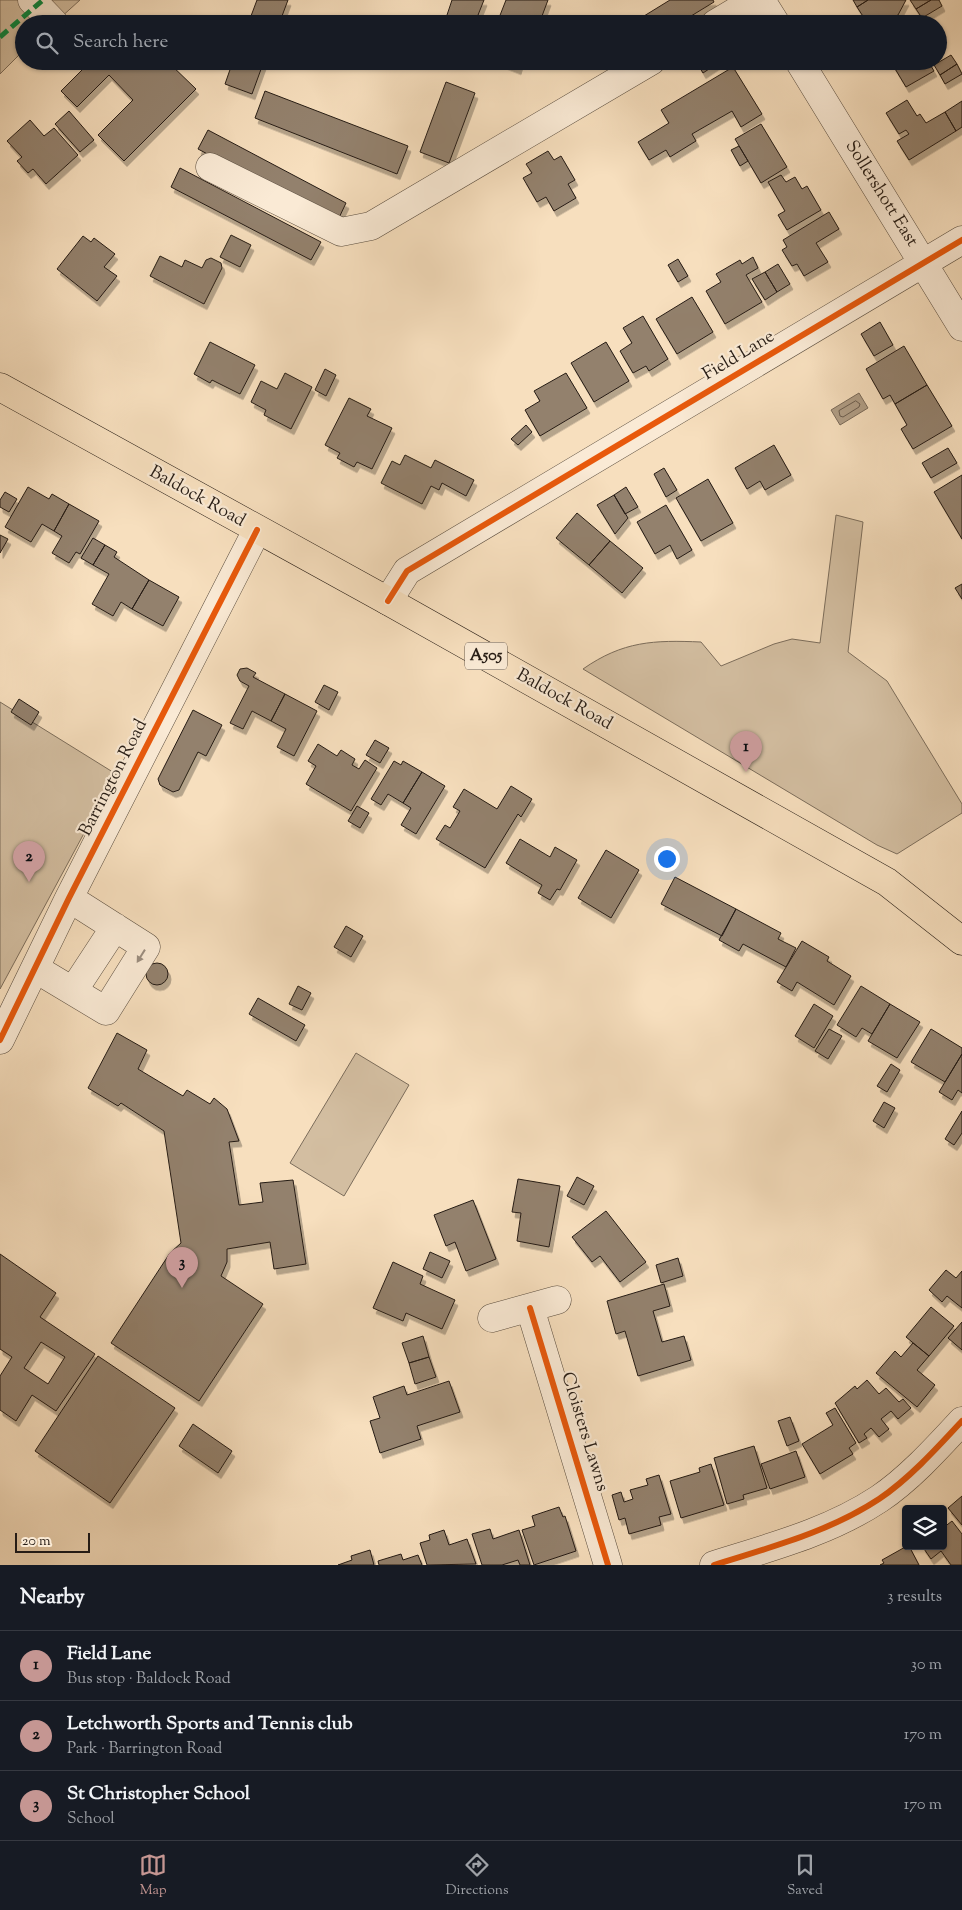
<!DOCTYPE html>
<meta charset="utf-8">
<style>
body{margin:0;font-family:"Sorts Mill Goudy",serif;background:#242831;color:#f1f3f6}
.controls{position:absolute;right:15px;bottom:15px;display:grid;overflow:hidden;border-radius:5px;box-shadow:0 1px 4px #0004}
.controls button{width:45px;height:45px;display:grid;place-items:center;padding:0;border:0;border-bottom:1px solid #363941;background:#171b24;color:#f1f3f6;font:25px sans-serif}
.scale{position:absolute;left:15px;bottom:12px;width:75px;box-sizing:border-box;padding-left:5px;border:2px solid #261c15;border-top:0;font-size:14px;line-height:18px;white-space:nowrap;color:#261c15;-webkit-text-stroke:4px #faead5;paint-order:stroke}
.you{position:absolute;left:666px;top:858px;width:18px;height:18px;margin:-12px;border:4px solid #fff;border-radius:50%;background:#1a73e8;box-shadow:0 0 0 8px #1a73e833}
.badge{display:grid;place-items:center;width:32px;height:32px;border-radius:50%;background:#c59692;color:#111;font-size:16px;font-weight:700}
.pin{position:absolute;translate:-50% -41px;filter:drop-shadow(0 1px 2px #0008)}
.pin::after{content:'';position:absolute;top:26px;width:18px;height:15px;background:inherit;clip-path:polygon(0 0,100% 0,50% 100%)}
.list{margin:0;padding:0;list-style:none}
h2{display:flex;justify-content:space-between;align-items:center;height:65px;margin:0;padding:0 20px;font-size:21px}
h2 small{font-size:16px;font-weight:400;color:#9ea1a6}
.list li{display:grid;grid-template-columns:32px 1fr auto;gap:15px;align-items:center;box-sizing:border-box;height:70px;padding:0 20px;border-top:1px solid #363941}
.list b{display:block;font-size:19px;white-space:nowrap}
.list p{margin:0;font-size:16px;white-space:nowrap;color:#9ea1a6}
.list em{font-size:16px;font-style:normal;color:#9ea1a6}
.icon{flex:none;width:28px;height:28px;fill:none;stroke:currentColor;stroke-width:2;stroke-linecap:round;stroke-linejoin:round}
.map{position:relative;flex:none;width:962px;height:1565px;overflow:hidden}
.search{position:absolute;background:#171b24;box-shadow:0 1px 4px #0004;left:15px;right:15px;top:15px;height:55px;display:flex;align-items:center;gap:12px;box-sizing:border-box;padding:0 18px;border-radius:28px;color:#9ea1a6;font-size:19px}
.sheet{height:275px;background:#171b24}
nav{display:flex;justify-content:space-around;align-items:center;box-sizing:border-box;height:70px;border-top:1px solid #363941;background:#171b24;font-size:14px;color:#9ea1a6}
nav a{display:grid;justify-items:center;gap:2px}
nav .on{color:#c59692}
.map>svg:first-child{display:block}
.green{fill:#d3bea1;stroke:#7c6d5b}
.water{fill:#b09d85;stroke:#796958}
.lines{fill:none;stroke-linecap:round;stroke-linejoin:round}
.shore{stroke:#6b5c4d;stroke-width:1}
.building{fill:#93816d;stroke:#261c15;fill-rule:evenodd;filter:url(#shadow)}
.minor-casing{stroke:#5a4d3f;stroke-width:29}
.major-casing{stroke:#261c15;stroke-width:29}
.minor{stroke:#faead5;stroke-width:28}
.major{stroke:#f7dfbe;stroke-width:28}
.quiet{stroke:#00873e;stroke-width:5;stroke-dasharray:10 5;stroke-linecap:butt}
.cycleway-casing{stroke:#faead5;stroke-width:9}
.cycleway{stroke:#e8590c;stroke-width:6}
.oneway{fill:#9b8d7f}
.labels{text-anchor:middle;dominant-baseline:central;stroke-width:4.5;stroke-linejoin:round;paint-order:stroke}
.shield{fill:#faead5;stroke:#665a4f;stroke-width:1}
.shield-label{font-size:16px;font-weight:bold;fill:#261c15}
.street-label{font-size:18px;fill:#261c15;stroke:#faead5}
</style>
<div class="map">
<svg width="962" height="1565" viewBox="0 0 962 1565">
<defs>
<filter id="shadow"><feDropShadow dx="3" dy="5.5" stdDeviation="0" flood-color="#0004"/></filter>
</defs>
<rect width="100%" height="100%" fill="#f7dfbe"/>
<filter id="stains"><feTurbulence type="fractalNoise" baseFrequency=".004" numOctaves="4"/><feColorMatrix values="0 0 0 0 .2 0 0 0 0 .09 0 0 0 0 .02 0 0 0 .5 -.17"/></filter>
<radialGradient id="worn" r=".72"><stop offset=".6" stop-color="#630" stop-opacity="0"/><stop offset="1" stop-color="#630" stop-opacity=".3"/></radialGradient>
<path class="green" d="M0,0H19L42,24H24V50L0,74Z
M41,0H80L59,19Z
M836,515L863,522L848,652L887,681L962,804V813L897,854L877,845L583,669C623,641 654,640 701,642L721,666L774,644L792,639L820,643Z
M0,702L116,774L0,989Z
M356,1053L409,1085L344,1196L290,1163Z"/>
<path class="water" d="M859,393L868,408L840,425L831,410Z"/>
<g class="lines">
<path class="shore" d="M856,401L860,404L859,407L843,417L840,416L839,411Z"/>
</g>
<path class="building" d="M257,0H288L279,24H248Z
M452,0H484L478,15L497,23L506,0H548L539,24H444Z
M670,0H713L714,2L678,24H631Z
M853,0H868L857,7Z
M868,0H906L898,15L883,24H868L857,7Z
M910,0H931L916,9Z
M931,0H939L942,6L922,18L916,9Z
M951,55L957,64L940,75L934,65Z
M91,61H167L196,89L124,161L98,135L133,100L109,75L77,107L61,91Z
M233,61H264L252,94L225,84Z
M498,61H525V63L520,62L518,69Z
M696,61H721L703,73Z
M893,61H928L934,71L906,87L891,62Z
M957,64L962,74L945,84L940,75Z
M733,67L762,114L741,127L732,111L692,134L696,141L670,157L666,150L649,160L638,142L669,123L661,110Z
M446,82L475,93L449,163L420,152Z
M265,91L408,146L397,174L255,118Z
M907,100L917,116L920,114L926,123L945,112L956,131L909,160L897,141L909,134L906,130L899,134L886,113Z
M962,101V127L956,131L945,112Z
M69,111L94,140L80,152L55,124Z
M30,120L44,136L54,128L78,155L46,184L33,169L28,173L17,161L22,157L7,141Z
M761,124L787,167L761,183L735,139Z
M208,130L346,203L337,222L198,149Z
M739,146L748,161L740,166L731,150Z
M548,151L554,160L561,156L575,180L568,184L576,198L554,211L546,197L537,202L523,178L532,173L526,164Z
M180,168L321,242L311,260L171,187Z
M781,175L786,182L795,177L802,189L807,186L821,210L787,230L778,215L785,211L768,182Z
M829,212L839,229L816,243L828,262L804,276L797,264L792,266L782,250L787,247L783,240Z
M231,235L251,245L240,267L220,257Z
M83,236L91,242L94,238L115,254L104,267L117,276L97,301L57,269Z
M160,256L182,267L185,260L202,268L206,260L211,258L221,263L222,268L204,304L150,276Z
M753,257L758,268L746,275L762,302L725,324L706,291L721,282L716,274L740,260L742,264Z
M678,259L688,276L678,282L668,265Z
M778,264L790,284L777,292L765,272Z
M765,272L777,292L765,300L752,279Z
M692,297L713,332L677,354L656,319Z
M643,316L668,359L649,371L646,366L633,373L620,351L632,343L623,328Z
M880,322L893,345L874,356L861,334Z
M210,342L255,365L240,394L212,380L210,383L194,374Z
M606,342L629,381L594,402L571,363Z
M904,346L927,385L895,404L890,395L883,399L866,369Z
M325,369L336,375L326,396L315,390Z
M285,373L312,387L291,429L264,415L266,410L251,402L261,381L277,389Z
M566,373L587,408L540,436L525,410L540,401L534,391Z
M927,385L952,426L913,449L901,429L907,425L895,404Z
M349,398L371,409L367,416L392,428L372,469L357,462L354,467L337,458L340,453L325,445Z
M526,425L532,432L518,445L511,439Z
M774,445L791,475L765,490L760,481L747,489L735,468Z
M948,448L957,463L931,478L922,463Z
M405,455L431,468L435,460L474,480L466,496L442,483L439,490L431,486L422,504L381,483L392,461L400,465Z
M664,468L677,490L666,497L654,474Z
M962,475V539L934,492Z
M708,479L733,523L701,541L676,498Z
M28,487L49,499L52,494L69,504L54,531L42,524L31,542L5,527Z
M626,487L638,507L625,514L614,495Z
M5,492L17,499L9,512L0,507V500Z
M614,495L628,518L615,534L597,505Z
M69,504L99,521L80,554L76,552L69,563L52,553L62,536L54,531Z
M666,505L692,550L677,559L670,545L655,554L637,522Z
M577,513L610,541L589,565L556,538Z
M0,535L8,539L0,553Z
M93,538L105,545L93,565L81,558Z
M610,541L643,568L622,593L589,565Z
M105,545L117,552L114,557L149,580L132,609L121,602L113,616L92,604L109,574L93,565Z
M149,580L179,597L163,626L132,609Z
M962,584V599L955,588Z
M247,668L256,673L253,677L285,694L271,721L252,711L243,729L230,723L249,686L240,681L237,675L240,669Z
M324,685L338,692L329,710L315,702Z
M285,694L317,711L294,756L277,747L286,729L271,721Z
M19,699L39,712L31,725L11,712Z
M193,710L222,725L206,756L198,752L179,790L173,792L160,785L158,779Z
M375,740L389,748L380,763L366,755Z
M318,744L337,756L341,750L355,759L352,765L359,769L365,760L377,768L351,811L306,784L316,766L308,761Z
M394,761L401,765L403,761L422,772L403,803L388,794L381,805L371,799Z
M422,772L445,786L416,834L401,825L411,808L403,803Z
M511,786L532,799L521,817L518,814L485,868L436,839L445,825L450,828L460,811L453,807L464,789L497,809Z
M357,806L369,813L360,828L348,821Z
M520,839L550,857L555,847L577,860L560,890L557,889L550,900L538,893L542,885L506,863Z
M606,850L639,870L611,918L578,898Z
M675,877L736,909L722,936L661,904Z
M736,909L781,933L778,939L796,948L786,967L743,944L739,951L719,940Z
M346,926L363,936L351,957L334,947Z
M802,941L829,957L827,961L851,976L834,1005L797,982L792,991L777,982Z
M146 974a11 11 0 1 1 22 0a11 11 0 1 1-22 0Z
M298,986L311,993L302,1010L289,1004Z
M861,986L890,1004L872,1034L862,1028L856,1037L837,1025Z
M258,998L305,1025L296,1041L249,1014Z
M814,1004L833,1016L814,1048L795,1036Z
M890,1004L920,1022L897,1058L868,1041Z
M829,1029L842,1036L828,1059L815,1051Z
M931,1029L962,1048V1054L945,1082L911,1062Z
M117,1033L147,1050L138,1069L183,1096L187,1090L210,1104L214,1098L227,1109L239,1141L229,1142L239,1205L263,1202L260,1183L293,1180L306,1264L274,1269L270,1242L227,1249V1262L221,1276L263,1304L199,1401L111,1343L170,1253L181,1243L164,1131L121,1103L118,1106L88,1088Z
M962,1054V1093L958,1090L952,1100L939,1092Z
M891,1064L900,1070L887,1092L877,1086Z
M884,1102L895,1108L884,1128L873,1121Z
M962,1111V1133L954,1145L945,1139Z
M577,1177L594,1186L584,1205L567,1196Z
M518,1179L560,1186L549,1247L517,1241L521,1213L512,1212Z
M473,1200L496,1259L466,1271L455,1242L446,1246L434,1215Z
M606,1211L646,1262L620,1282L600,1256L592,1262L572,1237Z
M430,1252L450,1261L442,1278L423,1269Z
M0,1254L56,1293L40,1317L95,1354L56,1411L32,1395L16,1421L0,1410V1376L12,1357L0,1349ZM41,1342L65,1357L48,1384L24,1368Z
M678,1258L683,1276L661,1283L656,1265Z
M393,1262L423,1276L420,1284L455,1300L442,1329L406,1313L403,1321L373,1308Z
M946,1270L956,1278L962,1271V1308L947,1296L942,1302L929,1290Z
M664,1284L670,1306L653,1311L662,1342L684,1336L691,1360L638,1376L625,1331L616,1334L607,1301Z
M931,1307L954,1326L929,1356L906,1337Z
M962,1322V1350L948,1338Z
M423,1336L429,1357L409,1363L402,1343Z
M913,1343L929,1356L917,1370L935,1385L917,1407L876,1373L895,1351L901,1357Z
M98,1356L175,1408L110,1503L35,1451Z
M429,1357L436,1377L415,1384L409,1363Z
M867,1380L879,1394L886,1388L899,1402L903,1399L911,1408L898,1419L891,1411L881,1419L889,1429L879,1437L871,1428L864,1434L867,1438L859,1443L835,1403L855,1386L857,1389Z
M449,1381L460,1412L417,1426L421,1439L380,1453L370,1421L380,1418L373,1397L404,1386L407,1395Z
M835,1408L856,1443L849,1448L853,1454L820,1474L802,1444L833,1425L826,1413Z
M790,1417L799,1441L787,1446L778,1421Z
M193,1424L232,1451L218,1473L179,1446Z
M754,1446L767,1488L743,1495L744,1499L727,1504L714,1458Z
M796,1451L805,1477L770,1489L761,1464Z
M711,1464L724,1505L681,1518L670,1481L700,1472L699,1468Z
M659,1475L671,1514L659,1517L661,1525L629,1534L625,1518L619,1520L612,1495L621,1492L624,1502L633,1499L630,1490L648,1485L646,1479Z
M962,1496V1525L948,1508Z
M559,1507L563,1517L565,1516L576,1551L534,1565L522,1530L535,1526L532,1516Z
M952,1521L962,1534V1565H951L941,1551L931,1559L922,1546H943V1528Z
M490,1529L493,1539L519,1530L530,1565H520L518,1560L502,1565H482L472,1534Z
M444,1530L449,1545L467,1539L476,1564L427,1565L420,1543L430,1540L429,1535Z
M907,1546H909L919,1565H880L884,1563L882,1560Z
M370,1550L374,1565H338L352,1560L351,1556Z
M401,1554L403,1560L418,1555L422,1565H379L378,1561Z"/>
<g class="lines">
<g class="minor-casing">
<path id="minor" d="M32,0L54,23
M761,0L776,24
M715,24L755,0
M799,61L962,327
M210,167L341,232L371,226L651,61
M388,601L407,571L962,240
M36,969L106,1011L146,947L69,898
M73,991L115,927
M0,1040L69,898L257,530
M530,1308L608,1565
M492,1318L557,1300
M714,1565C771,1547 829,1532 879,1499C909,1479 938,1447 962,1421"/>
</g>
<g class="major-casing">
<path id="major" d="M0,387L388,601L887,882L962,941"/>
</g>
<use href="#minor" class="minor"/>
<use href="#major" class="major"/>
<path class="quiet" d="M0,37L43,0"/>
<g class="cycleway-casing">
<path id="cycleway" d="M388,601L407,571L962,240
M0,1040L69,898L257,530
M530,1308L608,1565
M714,1565C771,1547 829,1532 879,1499C909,1479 938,1447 962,1421"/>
</g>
<use href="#cycleway" class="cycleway"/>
</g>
<defs><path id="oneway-solid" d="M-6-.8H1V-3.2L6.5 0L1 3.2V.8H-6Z" transform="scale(1.25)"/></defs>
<use class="oneway" href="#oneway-solid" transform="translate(141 956) rotate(122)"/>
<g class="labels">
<rect class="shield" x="465" y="642.5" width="42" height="27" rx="4"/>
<g class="shield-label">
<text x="486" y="656">A505</text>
</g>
<g class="street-label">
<text transform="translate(881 194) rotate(58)">Sollershott East</text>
<text transform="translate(739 356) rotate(-31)">Field Lane</text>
<text transform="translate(197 497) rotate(29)">Baldock Road</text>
<text transform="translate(564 700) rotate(29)">Baldock Road</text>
<text transform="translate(114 778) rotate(-63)">Barrington Road</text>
<text transform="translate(584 1432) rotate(73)">Cloisters Lawns</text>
</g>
</g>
<rect width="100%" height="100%" filter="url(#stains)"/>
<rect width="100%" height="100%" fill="url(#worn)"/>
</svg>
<div class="controls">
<button><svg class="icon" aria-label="layers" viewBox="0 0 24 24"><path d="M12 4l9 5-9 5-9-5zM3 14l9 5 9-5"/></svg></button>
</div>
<div class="scale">20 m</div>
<div class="you"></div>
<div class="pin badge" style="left:746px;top:772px">1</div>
<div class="pin badge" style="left:29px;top:882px">2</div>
<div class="pin badge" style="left:182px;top:1288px">3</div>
<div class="search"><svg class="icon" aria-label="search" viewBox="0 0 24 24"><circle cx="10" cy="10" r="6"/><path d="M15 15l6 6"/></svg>Search here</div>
</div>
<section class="sheet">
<h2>Nearby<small>3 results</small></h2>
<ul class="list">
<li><span class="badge">1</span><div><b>Field Lane</b><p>Bus stop · Baldock Road</p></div><em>30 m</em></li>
<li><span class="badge">2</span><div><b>Letchworth Sports and Tennis club</b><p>Park · Barrington Road</p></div><em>170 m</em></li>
<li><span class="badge">3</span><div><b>St Christopher School</b><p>School</p></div><em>170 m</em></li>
</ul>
</section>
<nav>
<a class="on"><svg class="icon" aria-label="map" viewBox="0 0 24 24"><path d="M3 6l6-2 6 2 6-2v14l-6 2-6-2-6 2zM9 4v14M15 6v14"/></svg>Map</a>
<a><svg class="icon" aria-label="directions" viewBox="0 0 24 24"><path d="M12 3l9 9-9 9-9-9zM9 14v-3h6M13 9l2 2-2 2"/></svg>Directions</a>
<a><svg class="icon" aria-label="saved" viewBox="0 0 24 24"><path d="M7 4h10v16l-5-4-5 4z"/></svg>Saved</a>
</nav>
